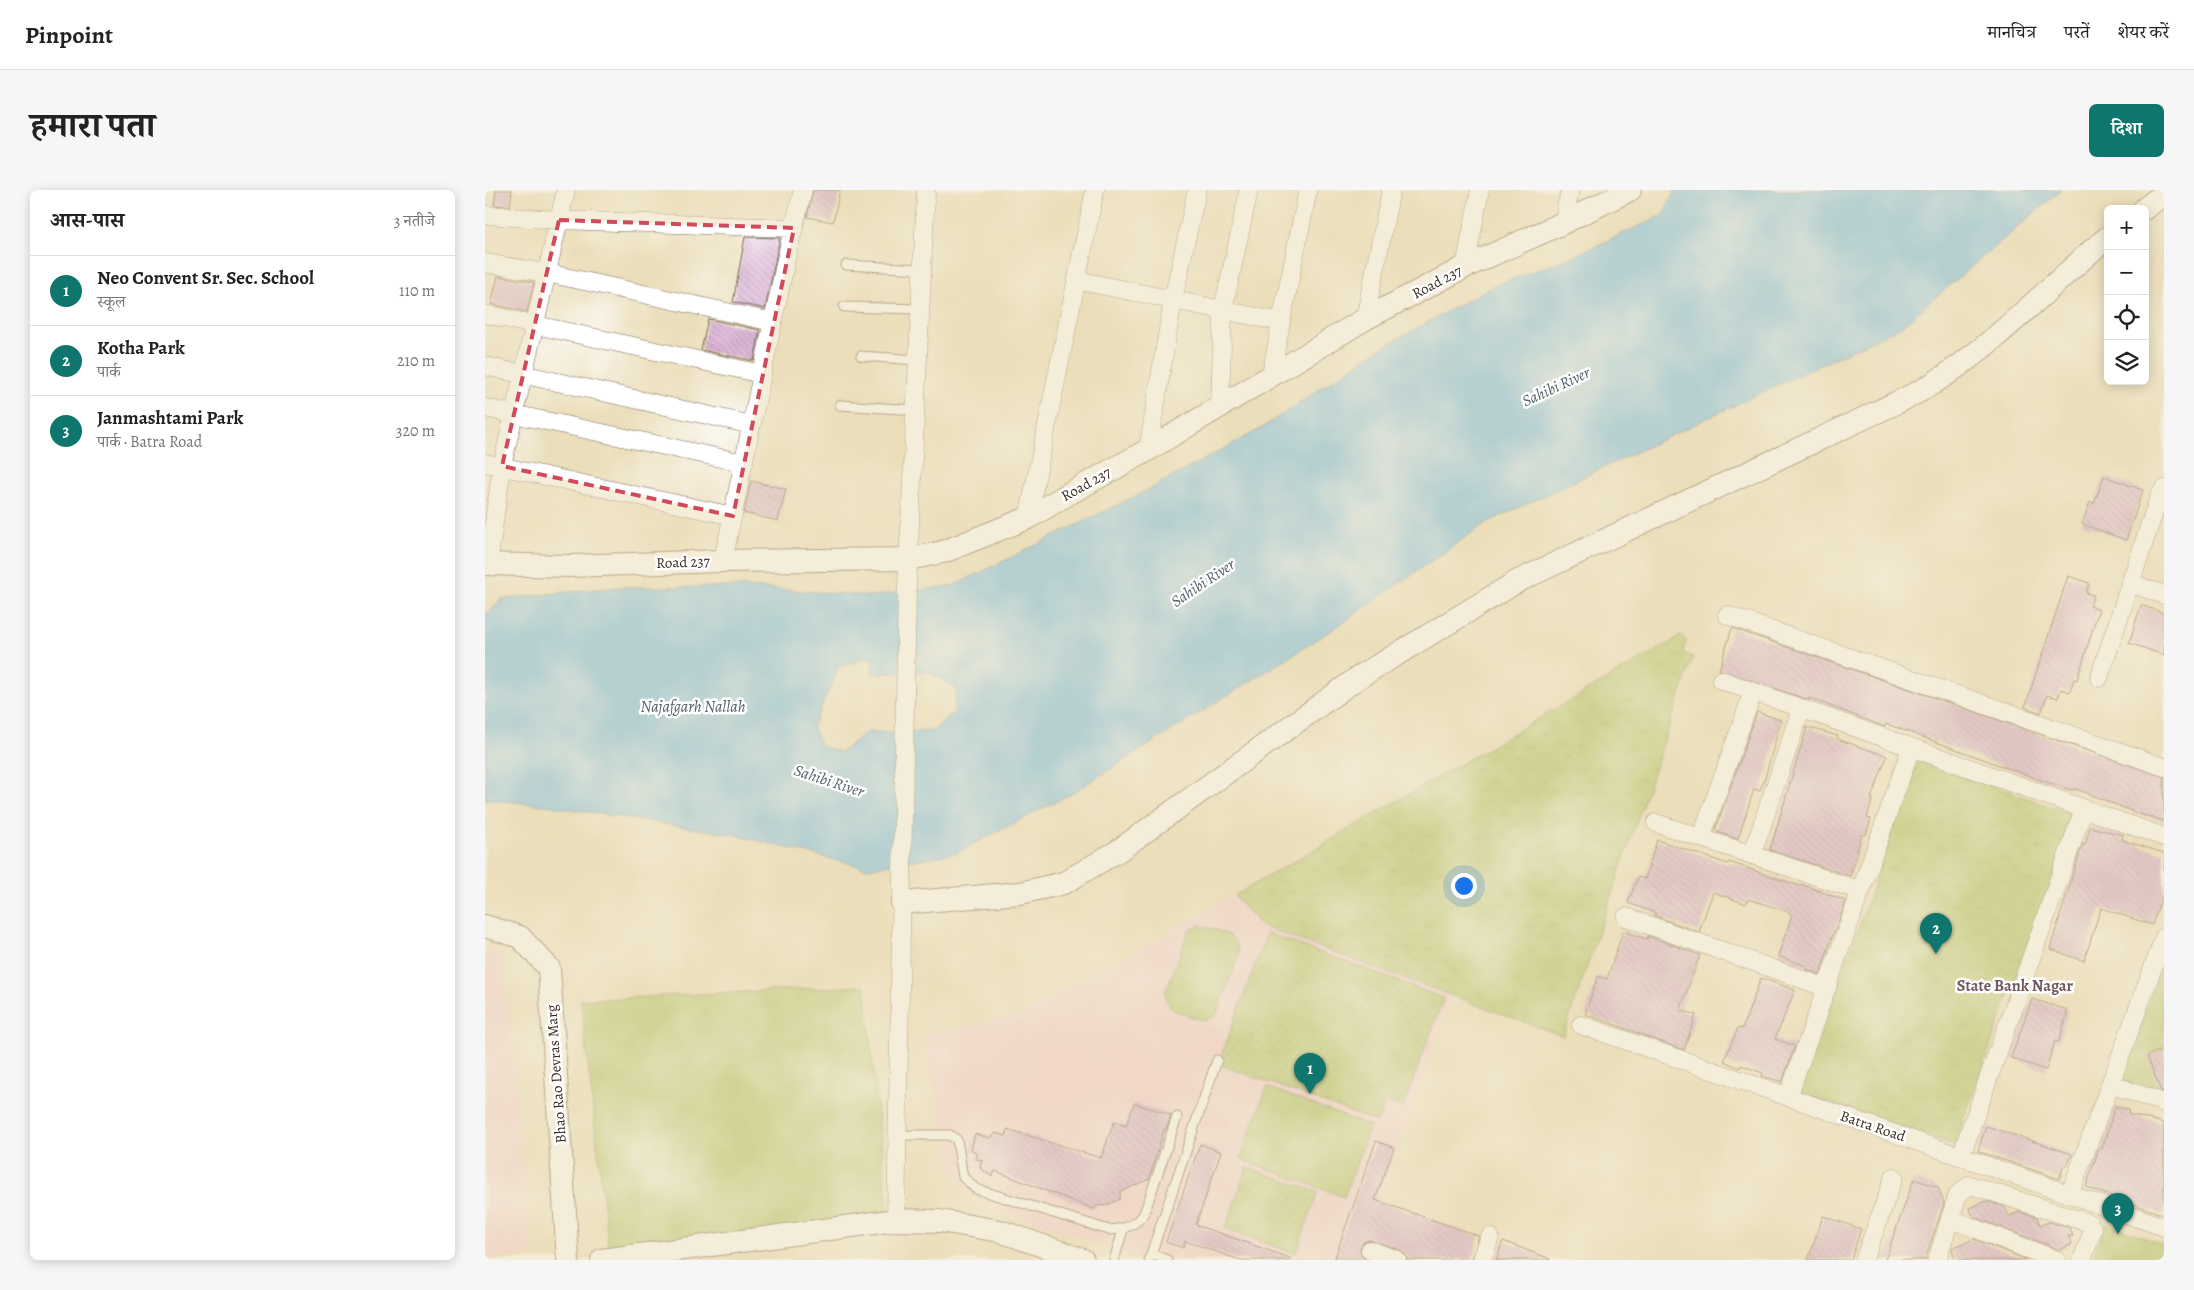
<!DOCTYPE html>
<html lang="hi">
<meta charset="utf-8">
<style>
body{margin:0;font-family:Alegreya,"Noto Serif Devanagari",serif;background:#f6f6f6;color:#222}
.controls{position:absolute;right:15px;top:15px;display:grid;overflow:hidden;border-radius:8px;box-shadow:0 2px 12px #0003}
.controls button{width:45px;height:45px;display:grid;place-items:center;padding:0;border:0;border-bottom:1px solid #e0e0e0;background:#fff;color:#222;font:25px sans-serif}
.you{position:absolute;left:978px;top:695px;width:18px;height:18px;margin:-12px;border:4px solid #fff;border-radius:50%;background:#1a73e8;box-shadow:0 0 0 8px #1a73e833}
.badge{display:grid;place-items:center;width:32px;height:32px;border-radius:50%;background:#0f766e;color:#fff;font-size:16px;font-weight:700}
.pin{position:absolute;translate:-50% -41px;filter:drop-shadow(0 1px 2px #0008)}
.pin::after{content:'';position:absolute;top:26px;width:18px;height:15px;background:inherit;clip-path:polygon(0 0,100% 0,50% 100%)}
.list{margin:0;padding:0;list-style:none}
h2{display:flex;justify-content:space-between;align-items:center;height:65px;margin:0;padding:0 20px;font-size:21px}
h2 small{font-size:16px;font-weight:400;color:#767676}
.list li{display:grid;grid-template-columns:32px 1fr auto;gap:15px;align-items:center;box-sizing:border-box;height:70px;padding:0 20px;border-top:1px solid #e0e0e0}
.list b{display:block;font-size:19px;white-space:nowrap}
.list p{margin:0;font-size:16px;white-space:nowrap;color:#767676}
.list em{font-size:16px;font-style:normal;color:#767676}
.icon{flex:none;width:28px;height:28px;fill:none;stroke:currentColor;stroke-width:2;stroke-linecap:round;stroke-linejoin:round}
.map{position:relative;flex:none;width:1679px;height:1070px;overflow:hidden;border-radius:8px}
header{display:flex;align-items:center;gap:30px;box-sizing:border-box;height:70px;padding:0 25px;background:#fff;border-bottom:1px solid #e0e0e0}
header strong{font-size:24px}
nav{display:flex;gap:28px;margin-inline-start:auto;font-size:18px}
.intro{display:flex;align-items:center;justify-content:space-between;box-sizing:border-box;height:120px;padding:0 30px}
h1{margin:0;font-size:35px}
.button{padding:12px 22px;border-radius:8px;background:#0f766e;color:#fff;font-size:18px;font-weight:700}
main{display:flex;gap:30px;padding:0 30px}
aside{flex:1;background:#fff;border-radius:8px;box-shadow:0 2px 12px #0003}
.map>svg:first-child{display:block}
.built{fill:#f6cfd8}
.grass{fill:#b2c66a;stroke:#767844}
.park{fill:url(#park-crowns);stroke:#767844}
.garden{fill:url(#garden-dots);stroke:#767844}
.water{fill:#74beed;stroke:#587486;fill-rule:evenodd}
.building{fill:url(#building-back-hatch)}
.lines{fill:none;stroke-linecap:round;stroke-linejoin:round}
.service-casing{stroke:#796955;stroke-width:11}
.minor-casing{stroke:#796955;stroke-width:19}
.tertiary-casing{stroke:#796955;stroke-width:24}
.service{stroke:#fff;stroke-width:9}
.minor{stroke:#fff;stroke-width:18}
.tertiary{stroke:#fff;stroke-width:22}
.marked{fill:none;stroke:#d1495b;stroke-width:4;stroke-dasharray:10 6;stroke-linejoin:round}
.labels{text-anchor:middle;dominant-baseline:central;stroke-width:5;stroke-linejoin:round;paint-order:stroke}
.street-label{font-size:15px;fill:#3b2a1e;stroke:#fff}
.water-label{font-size:16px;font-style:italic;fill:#4f5e66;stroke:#fff}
.neighbourhood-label{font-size:16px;font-weight:bold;fill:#72585d;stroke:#fff}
</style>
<header>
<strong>Pinpoint</strong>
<nav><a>मानचित्र</a><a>परतें</a><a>शेयर करें</a></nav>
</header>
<div class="intro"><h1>हमारा पता</h1><a class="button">दिशा</a></div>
<main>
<aside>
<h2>आस-पास<small>3 नतीजे</small></h2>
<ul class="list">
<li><span class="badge">1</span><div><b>Neo Convent Sr. Sec. School</b><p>स्कूल</p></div><em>110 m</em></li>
<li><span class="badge">2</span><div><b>Kotha Park</b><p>पार्क</p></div><em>210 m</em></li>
<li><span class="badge">3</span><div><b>Janmashtami Park</b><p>पार्क · Batra Road</p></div><em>320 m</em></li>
</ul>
</aside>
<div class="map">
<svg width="1679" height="1070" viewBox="0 0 1679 1070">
<defs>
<pattern id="park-crowns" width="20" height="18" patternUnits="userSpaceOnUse" patternTransform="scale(1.25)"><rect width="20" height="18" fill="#b2c66a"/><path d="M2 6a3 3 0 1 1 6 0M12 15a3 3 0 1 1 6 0" fill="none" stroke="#9aaa5b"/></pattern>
<pattern id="garden-dots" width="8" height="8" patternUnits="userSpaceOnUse" patternTransform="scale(1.25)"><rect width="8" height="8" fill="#b2c66a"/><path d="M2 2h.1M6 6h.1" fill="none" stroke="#9aaa5b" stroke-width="1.8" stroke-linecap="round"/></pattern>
<pattern id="building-back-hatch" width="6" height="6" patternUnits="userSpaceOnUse" patternTransform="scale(1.25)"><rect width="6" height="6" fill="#d9aed3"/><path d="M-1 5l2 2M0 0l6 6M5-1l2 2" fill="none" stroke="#b18eab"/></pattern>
</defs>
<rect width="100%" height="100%" fill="#fff"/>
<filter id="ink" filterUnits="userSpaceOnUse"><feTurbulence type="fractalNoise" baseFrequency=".02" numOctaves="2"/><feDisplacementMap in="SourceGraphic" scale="10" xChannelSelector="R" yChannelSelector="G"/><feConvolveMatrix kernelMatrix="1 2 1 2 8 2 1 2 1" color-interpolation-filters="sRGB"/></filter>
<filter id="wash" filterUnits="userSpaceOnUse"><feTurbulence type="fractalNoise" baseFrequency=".0096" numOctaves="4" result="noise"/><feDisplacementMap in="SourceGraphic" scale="20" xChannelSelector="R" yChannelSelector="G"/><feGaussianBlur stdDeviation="1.12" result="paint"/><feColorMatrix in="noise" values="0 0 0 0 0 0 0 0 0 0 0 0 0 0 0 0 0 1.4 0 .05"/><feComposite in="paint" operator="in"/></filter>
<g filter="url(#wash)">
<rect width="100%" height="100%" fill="#ebdeba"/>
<path class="built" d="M749,706L776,736L967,803L874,1070H661L517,1020L486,1005L468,982L439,846L535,825Z
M18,763L46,1065L0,1069V764Z"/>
<path class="grass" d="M715,735C733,741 754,743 754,765L731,825L719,831C701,824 683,824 680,803L704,740Z
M380,796L403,1021L125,1070L96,810Z
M782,897L885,936L859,1007L755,969Z"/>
<path class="park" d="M1196,446L1201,450L1198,463L1208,467L1078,846L776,736L749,706Z
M1433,570L1590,625L1469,955L1315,903Z
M1679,769V906L1635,890Z
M1620,1033L1679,1055V1070H1607Z"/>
<path class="garden" d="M782,743L959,808L918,917L900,911L892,932L733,874Z
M762,977L833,1002L811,1064L740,1039Z"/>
<path class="water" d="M1190,0H1576L1417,136L1001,333L847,440L587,603L471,663L383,678L251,645L59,615L0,609V423H4L16,409L132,397H263L386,406L468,396L667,298L775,239L893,160L1006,97L1089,66L1178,25ZM387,467V484L442,481L471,498L469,522L448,541L382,542L356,562L336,556L327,537L354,477Z"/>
<g id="blocks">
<path class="building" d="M11,0H27L25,16L9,15Z
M328,0H355L348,32L322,27Z
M260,47L295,48L280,119L248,112Z
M13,86L49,92L42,122L6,114Z
M223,129L275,140L269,171L216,160Z
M1619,286L1658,300L1641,350L1597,334L1605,312L1609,314Z
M266,291L301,299L293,331L259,323Z
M1583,386L1604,393L1601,403L1609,405L1605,416L1614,419L1592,490L1589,489L1585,502L1576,499L1573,508L1562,505L1556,523L1540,517Z
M1656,415L1679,423V465L1644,453Z
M1247,438L1679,587V631L1647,622V621L1589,598L1588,600L1558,591L1413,538L1401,534L1400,537L1324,508V510L1234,480Z
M1272,522L1296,530L1280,588L1275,601L1269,599L1253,649L1230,641Z
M1322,537L1353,546L1352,549L1402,566L1386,608H1388L1382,628L1386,629L1381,645L1377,644L1365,686L1285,660Z
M1605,637L1638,645L1637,650L1679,663V700L1667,735L1616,718L1599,771L1565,759L1593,668L1598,654L1600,655Z
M1172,650L1243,674L1244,672L1315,696L1316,694L1361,711L1350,741H1349L1335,784L1320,779L1321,776L1293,766L1307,725L1301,721L1263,709L1261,714L1228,702L1214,742L1170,726L1171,723L1143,713L1153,687L1160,689Z
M1138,741L1162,749L1163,746L1215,765L1195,820L1211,825L1199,860L1100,824L1113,786L1122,789Z
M1276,788L1310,800L1290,849L1310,856L1297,892L1277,886L1278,883L1256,875L1255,878L1239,871L1253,838L1257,839Z
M1547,809L1583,820L1574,852L1570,851L1561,880L1526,868Z
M1679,859V902L1676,901L1662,866Z
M649,913L686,925L681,940L679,939L664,989L635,1002V1009L620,1016L613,1015L609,1019L510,981L507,987L495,978L497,970L490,969L493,965L486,959L490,944L504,948L511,943L521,946L522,939L616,968L629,932L641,936Z
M1630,916L1644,920L1643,924L1679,933V1025L1601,997L1614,958L1617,959Z
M1501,936L1587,964L1582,976L1579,975L1574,989L1493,961Z
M891,951L909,958L890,1010L994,1046L987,1070H922L920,1064L916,1060L884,1050L879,1052L875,1057L877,1066L881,1070H849Z
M715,954L736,962L711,1035L805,1068V1070H755L700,1051L698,1058L681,1052Z
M1429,989L1453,997L1459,1013L1440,1070H1400Z
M1502,1011L1520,1017L1524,1026L1535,1022L1552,1027L1555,1035L1565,1032L1585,1038L1588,1046H1583L1587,1054L1575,1060L1489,1027L1484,1018Z
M1338,1026L1376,1039L1366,1070H1323Z
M1489,1049L1542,1070H1470L1467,1058Z
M1018,1051L1065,1069V1070H1011Z"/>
</g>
</g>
<g filter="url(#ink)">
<use href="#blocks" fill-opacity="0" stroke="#796955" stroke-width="1"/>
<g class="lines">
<g class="service-casing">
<path id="service" d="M361,75L437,79
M359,117L435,119
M376,166L432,170
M355,215L430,220
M412,945H465L472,950L478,987L491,999L624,1040C640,1039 649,1036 659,1024L692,927
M666,1064L682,1070
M629,1070L638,1040
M664,1070L732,870"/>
</g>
<g class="minor-casing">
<path id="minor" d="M0,25L74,30L309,38
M1078,33L1085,0
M0,73L62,83L288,132
M980,77L995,0
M591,90L796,132L786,186
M0,124L277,184
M880,129L906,0
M796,132L823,0
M0,176L267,235
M735,216L738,120L764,0
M0,218L259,273
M663,260L688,110L712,0
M0,273L248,326
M543,328L610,0
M238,371L301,69L318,0
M3,374L17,276L81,0
M1645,393L1679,405
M1242,425L1679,577
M1614,488L1674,307L1679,299
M1236,490L1679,647
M1171,633L1376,701
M1216,648L1268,502
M1267,665L1316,519
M1141,727L1342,798
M1096,835L1679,1037
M1625,894L1679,913
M1303,907L1426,558
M1476,966L1599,619
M1585,1004L1679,747
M1466,1029L1571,1070
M411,1030L422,396L441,0
M885,1060L912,1070
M997,1070L1005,1047
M1379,1070L1409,987
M1452,1070L1473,1004L1485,995L1604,1033L1608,1040L1597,1070"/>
</g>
<g class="tertiary-casing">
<path id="tertiary" d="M1659,19L1679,4
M0,374L83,376L238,371L423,369L458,362L543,328L585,303L663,260L880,129L980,77L1078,33L1145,0
M417,713L535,703L579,693L633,661L871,489L1033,391L1392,222C1410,213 1430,205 1447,194C1510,155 1565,95 1623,47
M0,736L35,747L64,778L83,1070
M117,1070L411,1030L455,1031L515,1041L598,1070"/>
</g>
<use href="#service" class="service"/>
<use href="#minor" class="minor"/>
<use href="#tertiary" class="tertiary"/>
</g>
</g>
<path d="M0 0H1679V1070H0ZM74,30L309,38L248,326L17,276Z" fill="#ebdeba" fill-opacity=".55" fill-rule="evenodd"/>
<path class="marked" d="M74,30L309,38L248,326L17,276Z"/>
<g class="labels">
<g class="street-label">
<text transform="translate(952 92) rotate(-28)">Road 237</text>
<text transform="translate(601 294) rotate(-29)">Road 237</text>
<text transform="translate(198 372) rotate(-2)">Road 237</text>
<text transform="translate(71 884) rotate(-94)">Bhao Rao Devras Marg</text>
<text transform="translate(1388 936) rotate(19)">Batra Road</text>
</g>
<g class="water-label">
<text transform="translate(1071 197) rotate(-25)">Sahibi River</text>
<text transform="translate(718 393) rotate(-34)">Sahibi River</text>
<text x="208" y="517">Najafgarh Nallah</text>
<text transform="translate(344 591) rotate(18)">Sahibi River</text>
</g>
<g class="neighbourhood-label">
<text x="1530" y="796">State Bank Nagar</text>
</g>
</g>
</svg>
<div class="controls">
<button>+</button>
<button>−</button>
<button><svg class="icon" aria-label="locate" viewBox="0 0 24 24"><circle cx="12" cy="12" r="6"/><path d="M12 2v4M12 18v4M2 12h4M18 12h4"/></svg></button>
<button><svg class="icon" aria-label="layers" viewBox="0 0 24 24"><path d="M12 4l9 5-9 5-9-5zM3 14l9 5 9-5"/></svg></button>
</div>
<div class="you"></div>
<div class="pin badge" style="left:825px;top:904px">1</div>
<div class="pin badge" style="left:1451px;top:764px">2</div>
<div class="pin badge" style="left:1633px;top:1044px">3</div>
</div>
</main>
